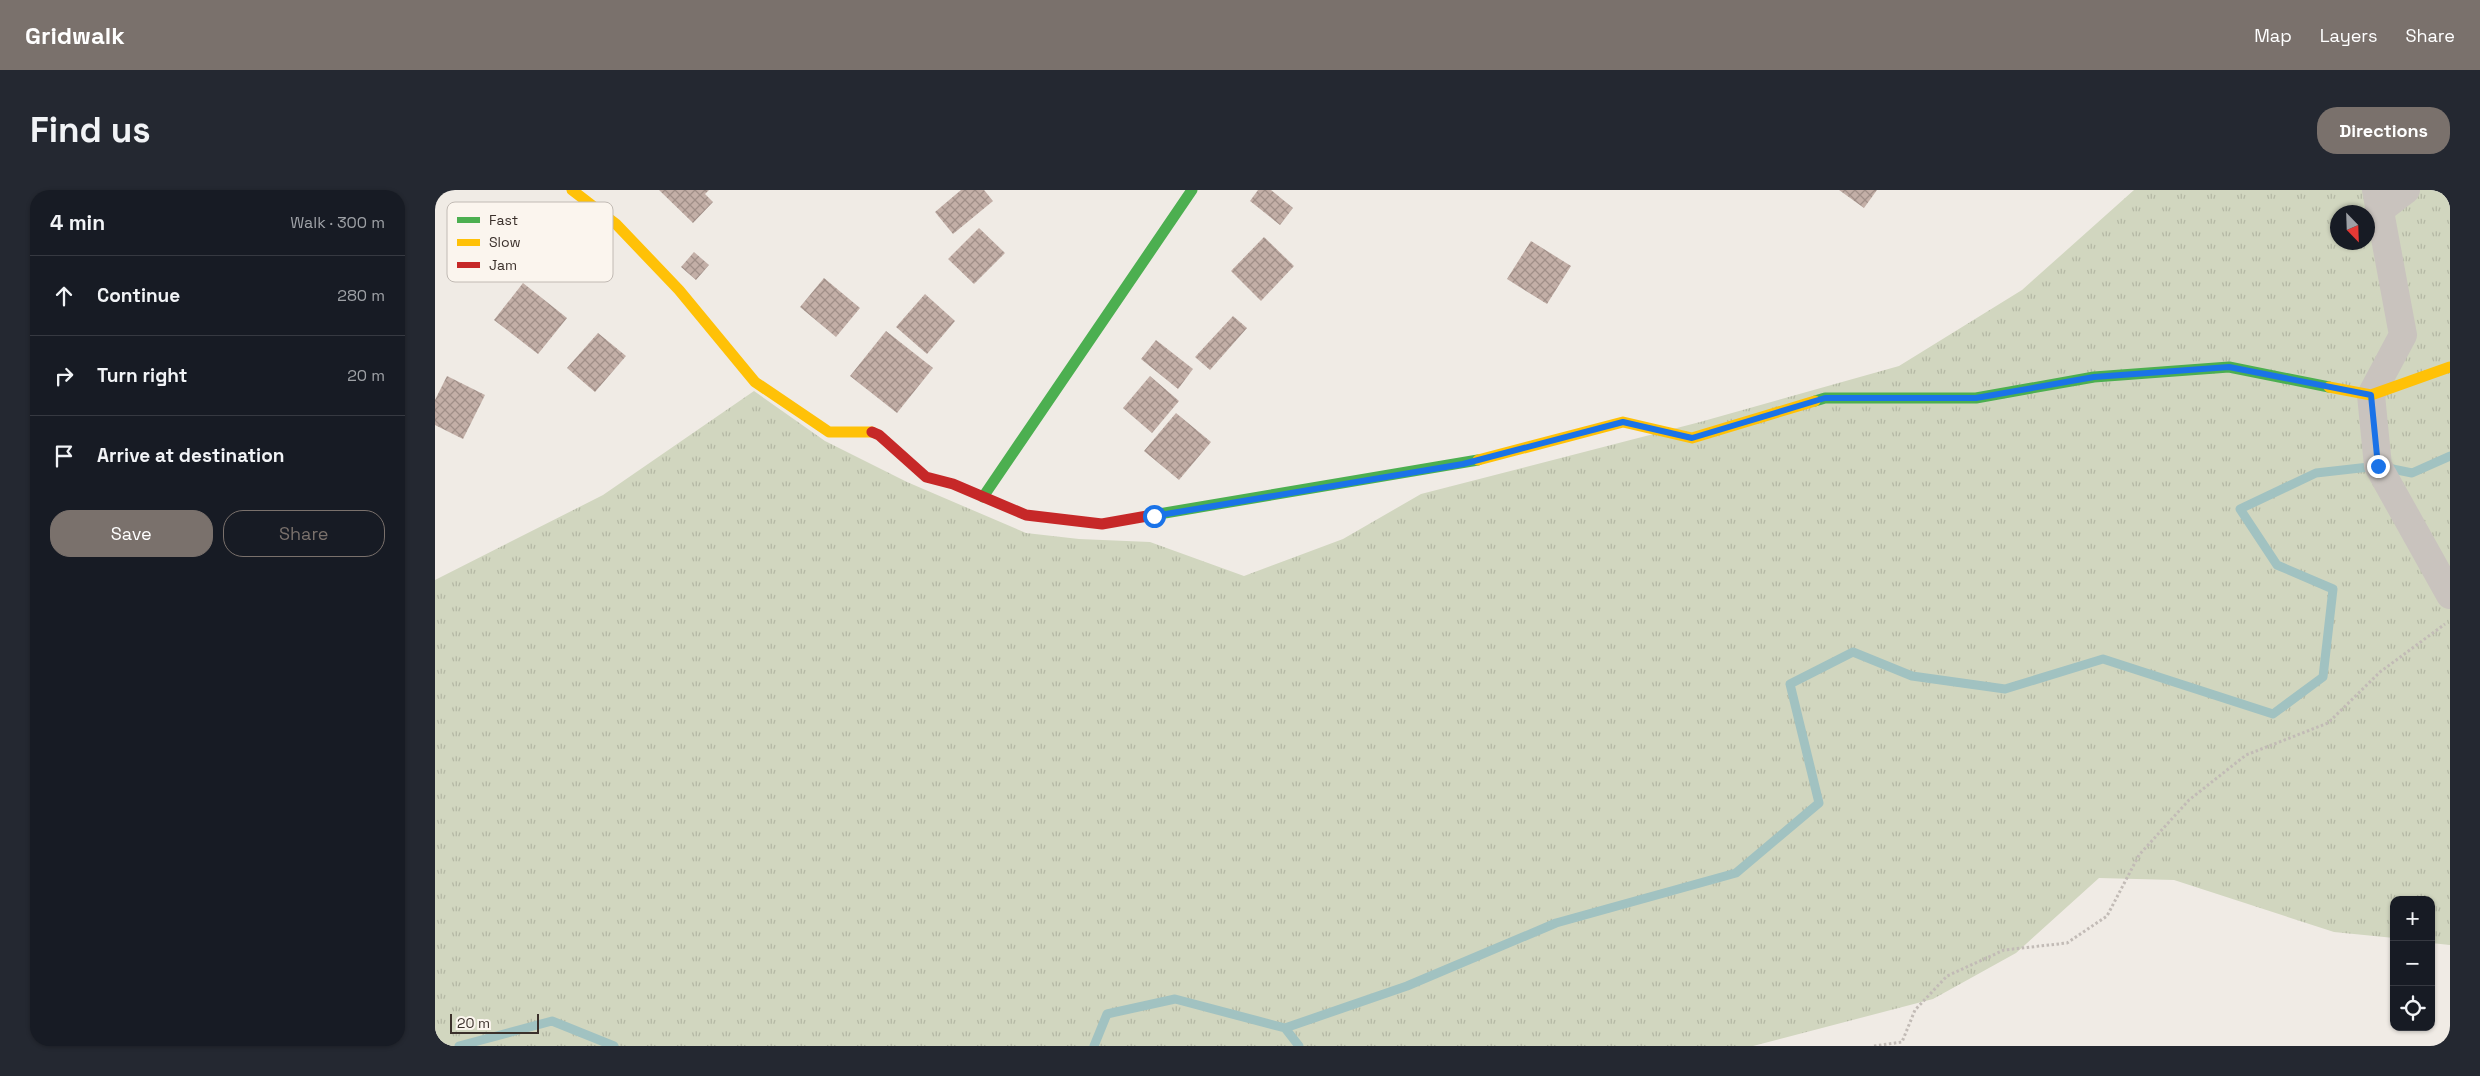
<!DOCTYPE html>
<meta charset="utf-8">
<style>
body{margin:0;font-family:"Space Grotesk",sans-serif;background:#242831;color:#f1f3f6}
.controls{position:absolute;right:15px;bottom:15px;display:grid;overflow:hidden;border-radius:10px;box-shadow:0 1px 4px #0004}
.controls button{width:45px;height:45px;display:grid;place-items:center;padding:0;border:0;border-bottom:1px solid #363941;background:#171b24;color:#f1f3f6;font:25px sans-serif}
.compass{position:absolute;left:1895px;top:15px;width:45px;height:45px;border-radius:50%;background:#171b24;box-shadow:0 1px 4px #0004;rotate:157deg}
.scale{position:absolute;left:15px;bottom:12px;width:89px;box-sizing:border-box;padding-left:5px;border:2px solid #3b302b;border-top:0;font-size:14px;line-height:18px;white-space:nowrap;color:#3b302b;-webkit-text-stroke:4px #fbf5ee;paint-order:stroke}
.stop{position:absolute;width:15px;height:15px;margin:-11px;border:4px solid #1a73e8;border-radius:50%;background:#fff}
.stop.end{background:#1a73e8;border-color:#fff;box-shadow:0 1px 5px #0008}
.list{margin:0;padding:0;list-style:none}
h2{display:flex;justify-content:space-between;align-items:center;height:65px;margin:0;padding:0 20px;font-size:21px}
h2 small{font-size:16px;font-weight:400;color:#9ea1a6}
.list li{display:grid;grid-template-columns:32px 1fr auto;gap:15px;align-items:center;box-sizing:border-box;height:80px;padding:0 20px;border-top:1px solid #363941}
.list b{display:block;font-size:19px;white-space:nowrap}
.list em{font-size:16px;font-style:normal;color:#9ea1a6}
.actions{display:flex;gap:10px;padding:15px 20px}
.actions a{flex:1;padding:11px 0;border:1px solid #7a716c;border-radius:20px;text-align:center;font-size:18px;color:#7a716c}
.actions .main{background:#7a716c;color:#fff}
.icon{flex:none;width:28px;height:28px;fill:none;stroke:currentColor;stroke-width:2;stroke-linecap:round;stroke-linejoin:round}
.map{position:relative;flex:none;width:2015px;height:856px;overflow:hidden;border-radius:20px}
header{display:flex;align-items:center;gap:30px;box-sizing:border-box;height:70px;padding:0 25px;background:#7a716c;color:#fff}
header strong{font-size:24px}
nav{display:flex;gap:28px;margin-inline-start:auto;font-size:18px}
.intro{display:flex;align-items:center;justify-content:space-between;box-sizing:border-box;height:120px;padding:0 30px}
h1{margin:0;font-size:35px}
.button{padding:12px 22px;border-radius:20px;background:#7a716c;color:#fff;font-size:18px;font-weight:700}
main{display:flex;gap:30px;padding:0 30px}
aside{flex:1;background:#171b24;border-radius:20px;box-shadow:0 1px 4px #0004}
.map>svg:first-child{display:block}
.grass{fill:url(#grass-tufts);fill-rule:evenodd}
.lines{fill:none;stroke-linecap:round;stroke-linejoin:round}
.stream{stroke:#a1c2c1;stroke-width:9}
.building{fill:url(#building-cross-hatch)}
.path{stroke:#c2bbb6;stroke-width:3;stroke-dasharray:2.5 2.5;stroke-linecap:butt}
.street{stroke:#c9c3be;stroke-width:28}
.fast{stroke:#4caf50;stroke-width:11}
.slow{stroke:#ffc107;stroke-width:11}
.jam{stroke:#c62828;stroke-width:11}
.route{stroke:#1a73e8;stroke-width:6}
.key{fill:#fbf5ee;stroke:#c1bab4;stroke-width:1}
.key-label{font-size:14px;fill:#3b302b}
</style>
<header>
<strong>Gridwalk</strong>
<nav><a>Map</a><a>Layers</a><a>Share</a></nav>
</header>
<div class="intro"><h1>Find us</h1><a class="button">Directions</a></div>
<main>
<aside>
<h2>4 min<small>Walk · 300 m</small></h2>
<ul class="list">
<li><svg class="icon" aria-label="ahead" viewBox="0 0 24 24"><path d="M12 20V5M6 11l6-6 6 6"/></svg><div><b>Continue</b></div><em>280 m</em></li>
<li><svg class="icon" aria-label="right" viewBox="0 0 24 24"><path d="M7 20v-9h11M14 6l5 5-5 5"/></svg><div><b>Turn right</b></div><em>20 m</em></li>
<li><svg class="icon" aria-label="arrive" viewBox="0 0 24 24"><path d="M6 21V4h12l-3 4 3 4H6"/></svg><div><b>Arrive at destination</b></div></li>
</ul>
<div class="actions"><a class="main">Save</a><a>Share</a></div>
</aside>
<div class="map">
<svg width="2015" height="856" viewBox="0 0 2015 856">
<defs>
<pattern id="grass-tufts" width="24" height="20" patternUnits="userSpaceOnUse" patternTransform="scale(1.25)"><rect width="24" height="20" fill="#d1d6bf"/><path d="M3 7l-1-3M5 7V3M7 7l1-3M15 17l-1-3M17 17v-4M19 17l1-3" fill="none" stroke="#b4b8a4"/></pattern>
<pattern id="building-cross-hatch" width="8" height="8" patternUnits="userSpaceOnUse" patternTransform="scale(1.25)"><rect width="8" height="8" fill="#c3afa7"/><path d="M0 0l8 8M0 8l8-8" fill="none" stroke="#a08f88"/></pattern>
</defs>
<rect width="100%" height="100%" fill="#f0ebe5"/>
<path class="grass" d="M1699,0H2015V755L1996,753V710H1959V748L1899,742L1739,690L1664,688L1581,763L1498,809L1318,856H0V390L168,305L319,201L390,251L472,292L591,343L644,349L715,352L809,386L908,349L986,304L1265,232L1464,176L1587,100ZM1902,22H1932V52H1902Z"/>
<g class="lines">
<path class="stream" d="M850,838L864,856
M24,856L117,831L179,856
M659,856L672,824L740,809L850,838L972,796L1121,733L1301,683L1384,613L1355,494L1418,462L1477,486L1570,499L1668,469L1838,524L1888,487L1898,399L1842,375L1805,319L1881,283L1943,276L1977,283L2015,266"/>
</g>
<path class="building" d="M224,0H274L270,4L278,12L258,33Z
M526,0H549L558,11L518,44L500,22Z
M823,0H836L858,18L845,35L815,11Z
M1404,0H1442L1429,18Z
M544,38L570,63L539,94L513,69Z
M829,47L859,76L826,111L796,81Z
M1096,51L1136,76L1112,114L1072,89Z
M259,62L274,75L261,90L246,77Z
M389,88L425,118L401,147L365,117Z
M88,93L132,128L103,164L59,130Z
M490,104L520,131L492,164L461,137Z
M798,126L812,138L775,180L760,167Z
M451,141L498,178L462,223L415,186Z
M163,143L191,166L160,202L132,178Z
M721,150L758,179L743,199L706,169Z
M12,186L50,205L28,249L0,235V210Z
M715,186L744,211L717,243L688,218Z
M741,223L776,252L744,290L709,261Z"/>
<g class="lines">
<path class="path" d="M1439,856L1467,852L1480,820L1512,786L1569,760L1632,753L1672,726L1704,665L1754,610L1811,565L1893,533L1945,482L2010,434"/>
<path class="street" d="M1941,0L1968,145L1936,205L1943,276L2015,405
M1945,20L1971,0"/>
<path class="fast" d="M1380,211L1390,208H1541L1659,187L1794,177L1894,197
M548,307L757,0
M718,325L1043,270"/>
<path class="slow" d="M137,0L181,34L244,100L320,192L394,242H437
M1894,197L1936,205L2015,177
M1043,270L1188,232L1257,248L1380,211"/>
<path class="jam" d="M437,242L444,245L491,287L518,294L591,325L667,334L718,325"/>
</g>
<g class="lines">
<path class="route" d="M719,326L1028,274L1188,232L1257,248L1390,208H1541L1659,187L1794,177L1936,205L1943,276"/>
</g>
<rect x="12" y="12" width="166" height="80" rx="8" class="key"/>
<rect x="22" y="27" width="23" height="6" fill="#4caf50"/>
<rect x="22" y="49" width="23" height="7" fill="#ffc107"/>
<rect x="22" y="72" width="23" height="6" fill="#c62828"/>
<g class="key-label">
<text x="54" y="35">Fast</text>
<text x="54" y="57">Slow</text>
<text x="54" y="80">Jam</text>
</g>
</svg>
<div class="controls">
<button>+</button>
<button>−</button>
<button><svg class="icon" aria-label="locate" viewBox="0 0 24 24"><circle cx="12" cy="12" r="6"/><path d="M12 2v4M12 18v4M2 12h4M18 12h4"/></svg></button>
</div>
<svg class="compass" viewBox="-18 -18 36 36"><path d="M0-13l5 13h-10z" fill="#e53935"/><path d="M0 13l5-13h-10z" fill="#9ea1a6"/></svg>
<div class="scale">20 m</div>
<div class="stop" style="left:719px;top:326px"></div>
<div class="stop end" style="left:1943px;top:276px"></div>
</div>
</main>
